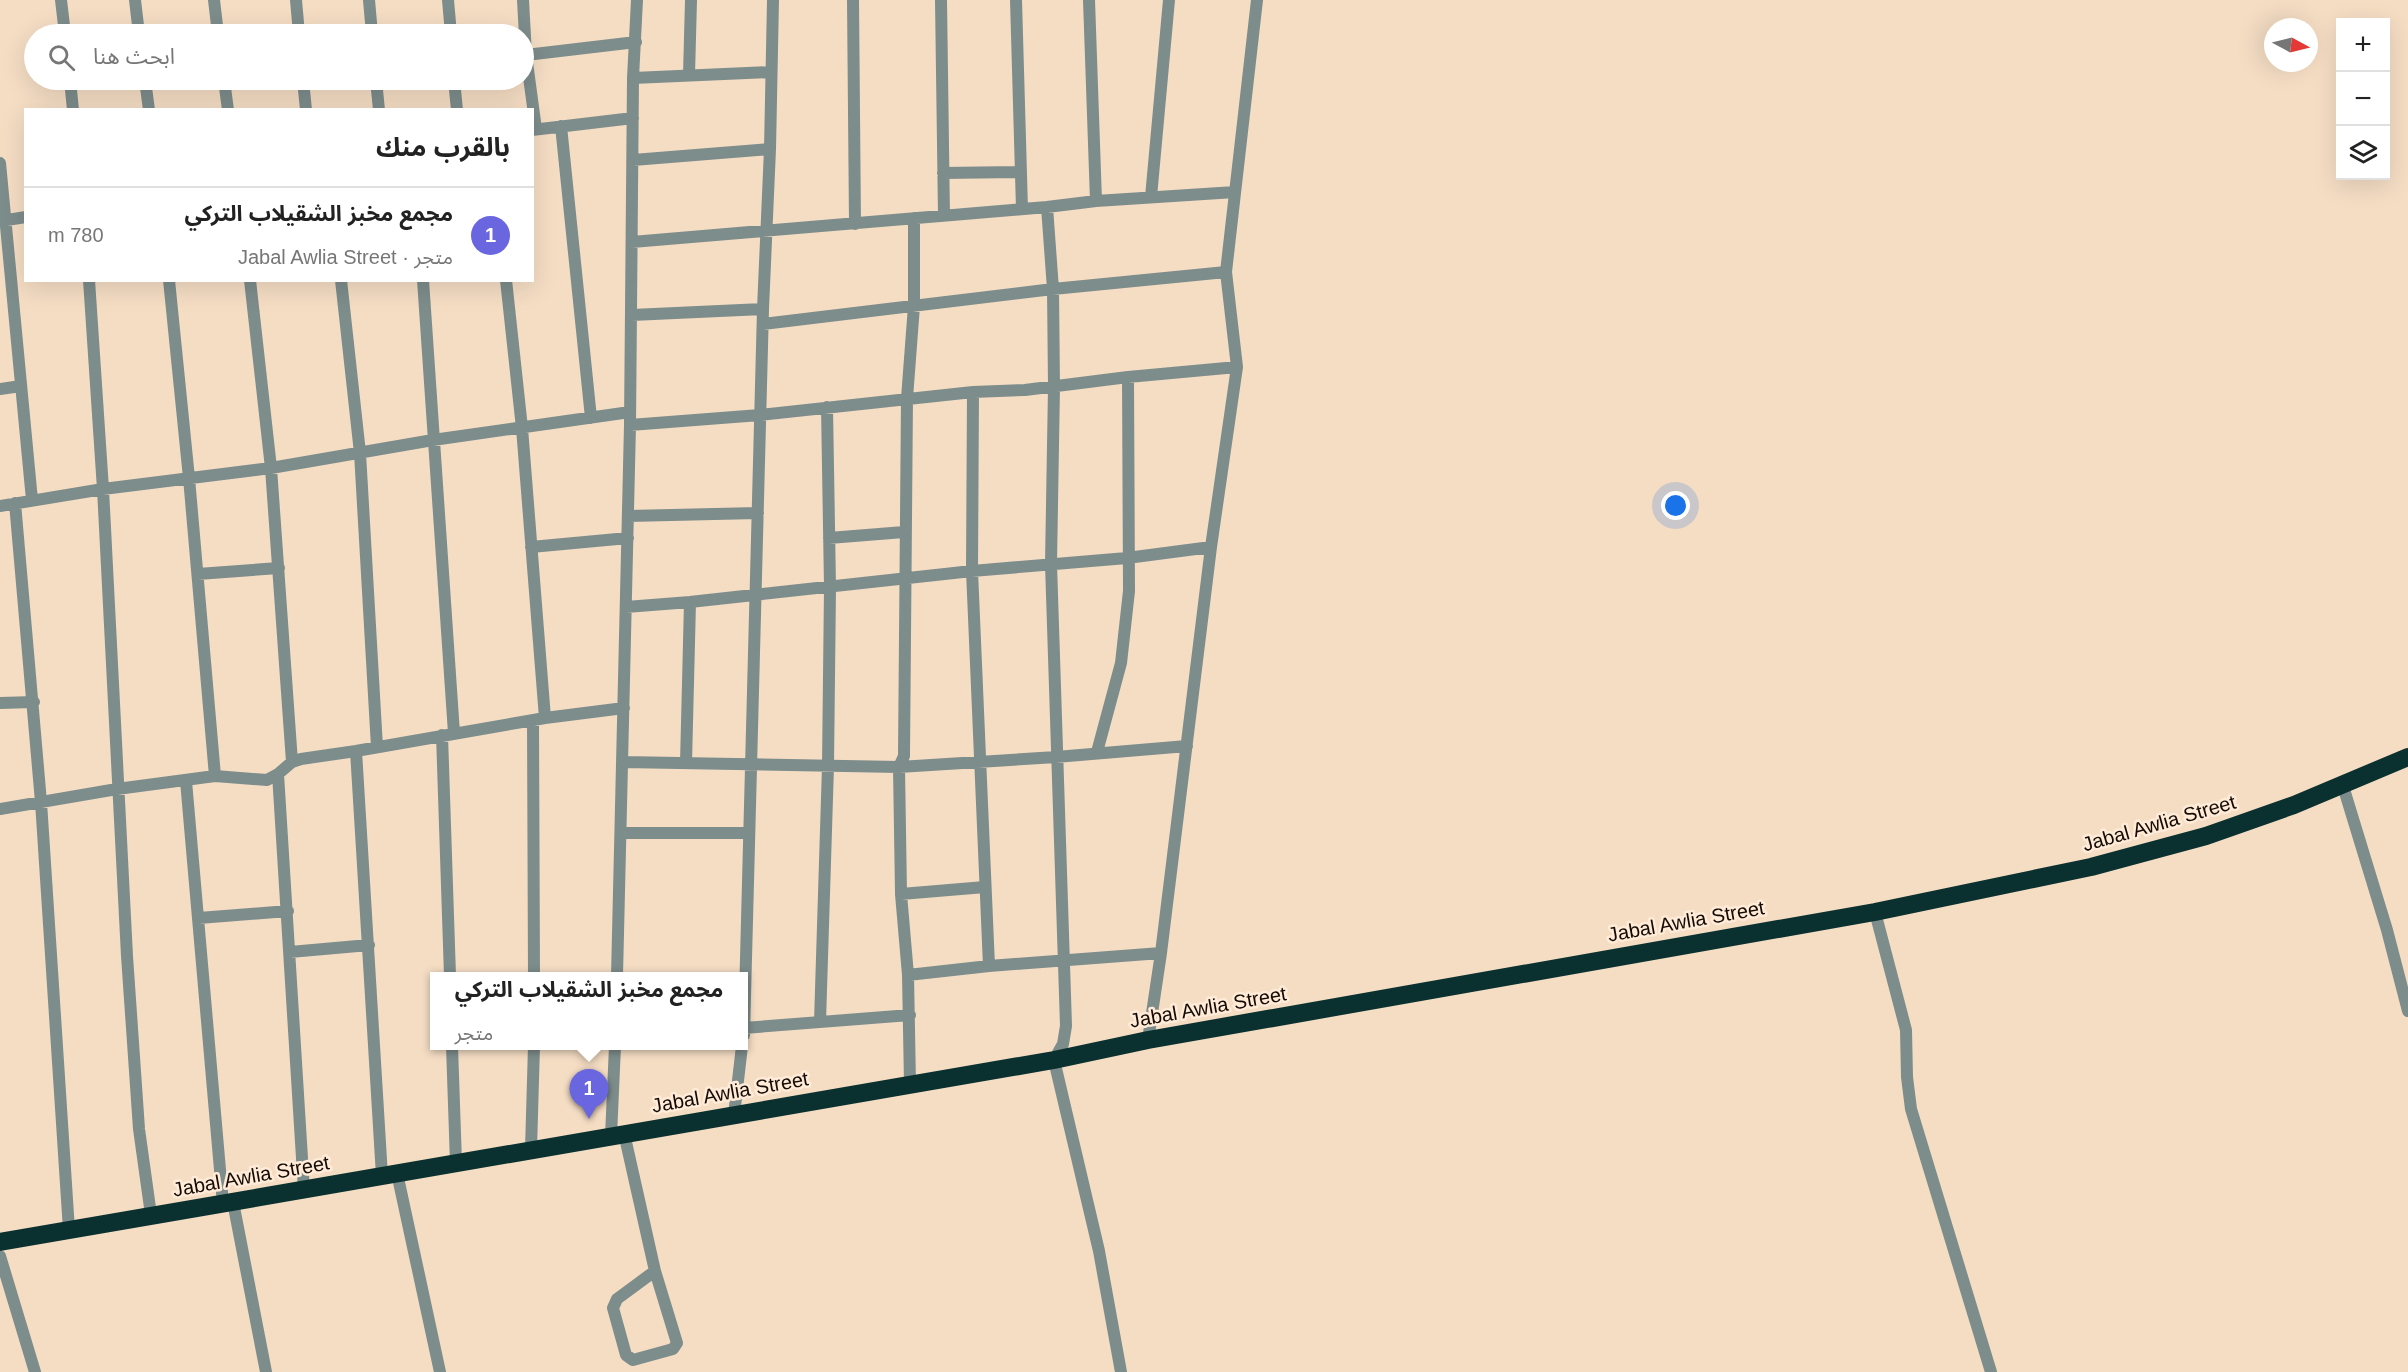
<!DOCTYPE html>
<html lang="ar">
<meta charset="utf-8">
<style>
body{margin:0;font-family:Helvetica,"Noto Sans Arabic",sans-serif;background:#f2f2f2;color:#222;direction:rtl}
.controls{position:absolute;right:18px;top:18px;display:grid;overflow:hidden;border-radius:0px;box-shadow:0 6px 24px #0002}
.controls button{width:54px;height:54px;display:grid;place-items:center;padding:0;border:0;border-bottom:2px solid #e0e0e0;background:#fff;color:#222;font:30px sans-serif}
.compass{position:absolute;left:2264px;top:18px;width:54px;height:54px;border-radius:50%;background:#fff;box-shadow:0 6px 24px #0002;rotate:97deg}
.you{position:absolute;left:1676px;top:506px;width:21px;height:21px;margin:-15px;border:4px solid #fff;border-radius:50%;background:#1a73e8;box-shadow:0 0 0 9px #1a73e833}
.badge{display:grid;place-items:center;width:39px;height:39px;border-radius:50%;background:#6966e0;color:#fff;font-size:20px;font-weight:700}
.pin{position:absolute;translate:-50% -50px;filter:drop-shadow(0 2px 3px #0008)}
.pin::after{content:'';position:absolute;top:32px;width:21px;height:18px;background:inherit;clip-path:polygon(0 0,100% 0,50% 100%)}
.popup{position:absolute;left:430px;top:972px;width:318px;height:78px;box-sizing:border-box;display:grid;place-content:center;border-radius:0px;background:#fff;filter:drop-shadow(0 2px 4px #0005);font-size:20px;white-space:nowrap;color:#767676}
.popup b{font-size:22px;color:#222}
.popup::after{content:'';position:absolute;left:50%;top:100%;margin-left:-12px;border:12px solid transparent;border-top-color:#fff}
.list{margin:0;padding:0;list-style:none}
h2{display:flex;justify-content:space-between;align-items:center;height:78px;margin:0;padding:0 24px;font-size:26px}
h2 small{font-size:20px;font-weight:400;color:#767676}
.list li{display:grid;grid-template-columns:39px 1fr auto;gap:18px;align-items:center;box-sizing:border-box;height:96px;padding:0 24px;border-top:2px solid #e0e0e0}
.list b{display:block;font-size:22px;white-space:nowrap}
.list p{margin:0;font-size:20px;white-space:nowrap;color:#767676}
.list em{font-size:20px;font-style:normal;color:#767676}
.icon{flex:none;width:33px;height:33px;fill:none;stroke:currentColor;stroke-width:2;stroke-linecap:round;stroke-linejoin:round}
.map{position:relative;flex:none;width:2408px;height:1372px;overflow:hidden;direction:ltr}
.search{position:absolute;background:#fff;box-shadow:0 6px 24px #0002;left:24px;top:24px;width:510px;height:66px;display:flex;align-items:center;gap:15px;box-sizing:border-box;padding:0 21px;border-radius:33px;color:#767676;font-size:22px}
.panel{position:absolute;background:#fff;box-shadow:0 6px 24px #0002;left:24px;top:108px;width:510px;height:174px;border-radius:0px;direction:rtl}
.map>svg:first-child{display:block}
.lines{fill:none;stroke-linecap:round;stroke-linejoin:round}
.street{stroke:#7d8d8c;stroke-width:12}
.highway{stroke:#0a3130;stroke-width:18}
.labels{text-anchor:middle;dominant-baseline:central;stroke-width:5;stroke-linejoin:round;paint-order:stroke}
.street-label{font-size:20px;fill:#130b04;stroke:#ffebd7}
</style>
<div class="map">
<svg width="2408" height="1372" viewBox="0 0 2408 1372">
<rect width="100%" height="100%" fill="#f5ddc4"/>
<g class="lines">
<path class="street" d="M61,0L65,34
M135,0L139,34
M214,0L218,34
M296,0L299,34
M369,0L372,34
M448,0L451,34
M523,0L526,55L536,129
M853,0L855,224
M941,0L944,216
M1016,0L1022,209
M1089,0L1096,201
M526,55L636,42
M689,75L691,0
M633,78L771,72
M70,80L73,110
M145,80L149,110
M224,80L228,110
M303,80L306,110
M376,80L379,110
M454,80L457,110
M561,126L591,418
M532,130L633,118
M633,160L770,149
M0,163L32,500
M943,173L1020,172
M1151,197L1169,0
M1047,207L1053,289L1054,387L1051,564L1066,1026L1063,1044L1054,1060L1099,1251L1121,1372
M0,221L26,217
M632,242L1047,207L1096,201L1235,192
M89,280L103,489L127,956L139,1129L151,1215
M169,280L189,478L215,776
M250,280L271,468L292,762
M341,280L360,453L377,747
M423,280L454,733
M506,280L522,428L545,718
M632,315L763,309
M763,324L1053,289L1226,272
M0,389L21,386
M973,392L972,571L989,966
M630,425L760,415L973,392L1025,390L1128,377L1237,367
M15,503L41,802L69,1230
M0,506L103,489L271,468L433,440L630,412
M628,516L758,513
M829,538L904,532
M531,547L628,538
M198,574L279,568
M626,607L690,602L972,571L1127,558L1211,547
M0,703L34,702
M533,720L534,976
M442,735L450,976
M356,751L382,1176
M1097,752L1121,663L1129,591L1128,377
M623,762L899,767L1056,757L1187,746
M686,763L690,602
M278,774L304,1190
M186,781L223,1204
M2343,786L2387,930L2408,1011
M0,809L117,789L215,776L267,780L278,774L292,762L301,759L356,751L545,718L624,708
M621,833H749
M901,894L985,887
M1875,912L1906,1030L1907,1077L1911,1109L1991,1372
M199,918L288,911
M290,952L369,945
M908,975L989,966L1161,953
M617,976L630,425L633,78L637,0
M820,1022L828,766L830,587L827,407
M744,1028L910,1015
M744,1035L763,309L770,149L773,0
M1148,1040L1161,953L1211,547L1237,367L1226,272L1257,0
M452,1046L456,1163
M910,1084L908,975L901,894L899,767L904,756L907,398L914,306V218
M734,1115L742,1046
M624,1133L655,1271L677,1343L673,1349L633,1360L626,1355L613,1308L617,1299L655,1271
M611,1136L615,1046
M531,1149L534,1046
M397,1173L440,1372
M233,1202L266,1372
M0,1256L35,1372"/>
<path class="highway" d="M0,1242L1054,1060L1148,1040L1875,912L2091,867L2206,836L2294,805L2408,757"/>
</g>
<g class="labels">
<g class="street-label">
<text transform="translate(2159 823) rotate(-16)">Jabal Awlia Street</text>
<text transform="translate(1686 921) rotate(-10)">Jabal Awlia Street</text>
<text transform="translate(1208 1007) rotate(-10)">Jabal Awlia Street</text>
<text transform="translate(730 1092) rotate(-10)">Jabal Awlia Street</text>
<text transform="translate(251 1176) rotate(-10)">Jabal Awlia Street</text>
</g>
</g>
</svg>
<div class="controls">
<button>+</button>
<button>−</button>
<button><svg class="icon" aria-label="layers" viewBox="0 0 24 24"><path d="M12 4l9 5-9 5-9-5zM3 14l9 5 9-5"/></svg></button>
</div>
<svg class="compass" viewBox="-18 -18 36 36"><path d="M0-13l5 13h-10z" fill="#e53935"/><path d="M0 13l5-13h-10z" fill="#767676"/></svg>
<div class="you"></div>
<div class="pin badge" style="left:589px;top:1119px">1</div>
<div class="popup"><b>مجمع مخبز الشقيلاب التركي</b>متجر</div>
<div class="search"><svg class="icon" aria-label="search" viewBox="0 0 24 24"><circle cx="10" cy="10" r="6"/><path d="M15 15l6 6"/></svg>ابحث هنا</div>
<section class="panel">
<h2>بالقرب منك<small></small></h2>
<ul class="list">
<li><span class="badge">1</span><div><b>مجمع مخبز الشقيلاب التركي</b><p>متجر · Jabal Awlia Street</p></div><em>780 m</em></li>
</ul>
</section>
</div>
